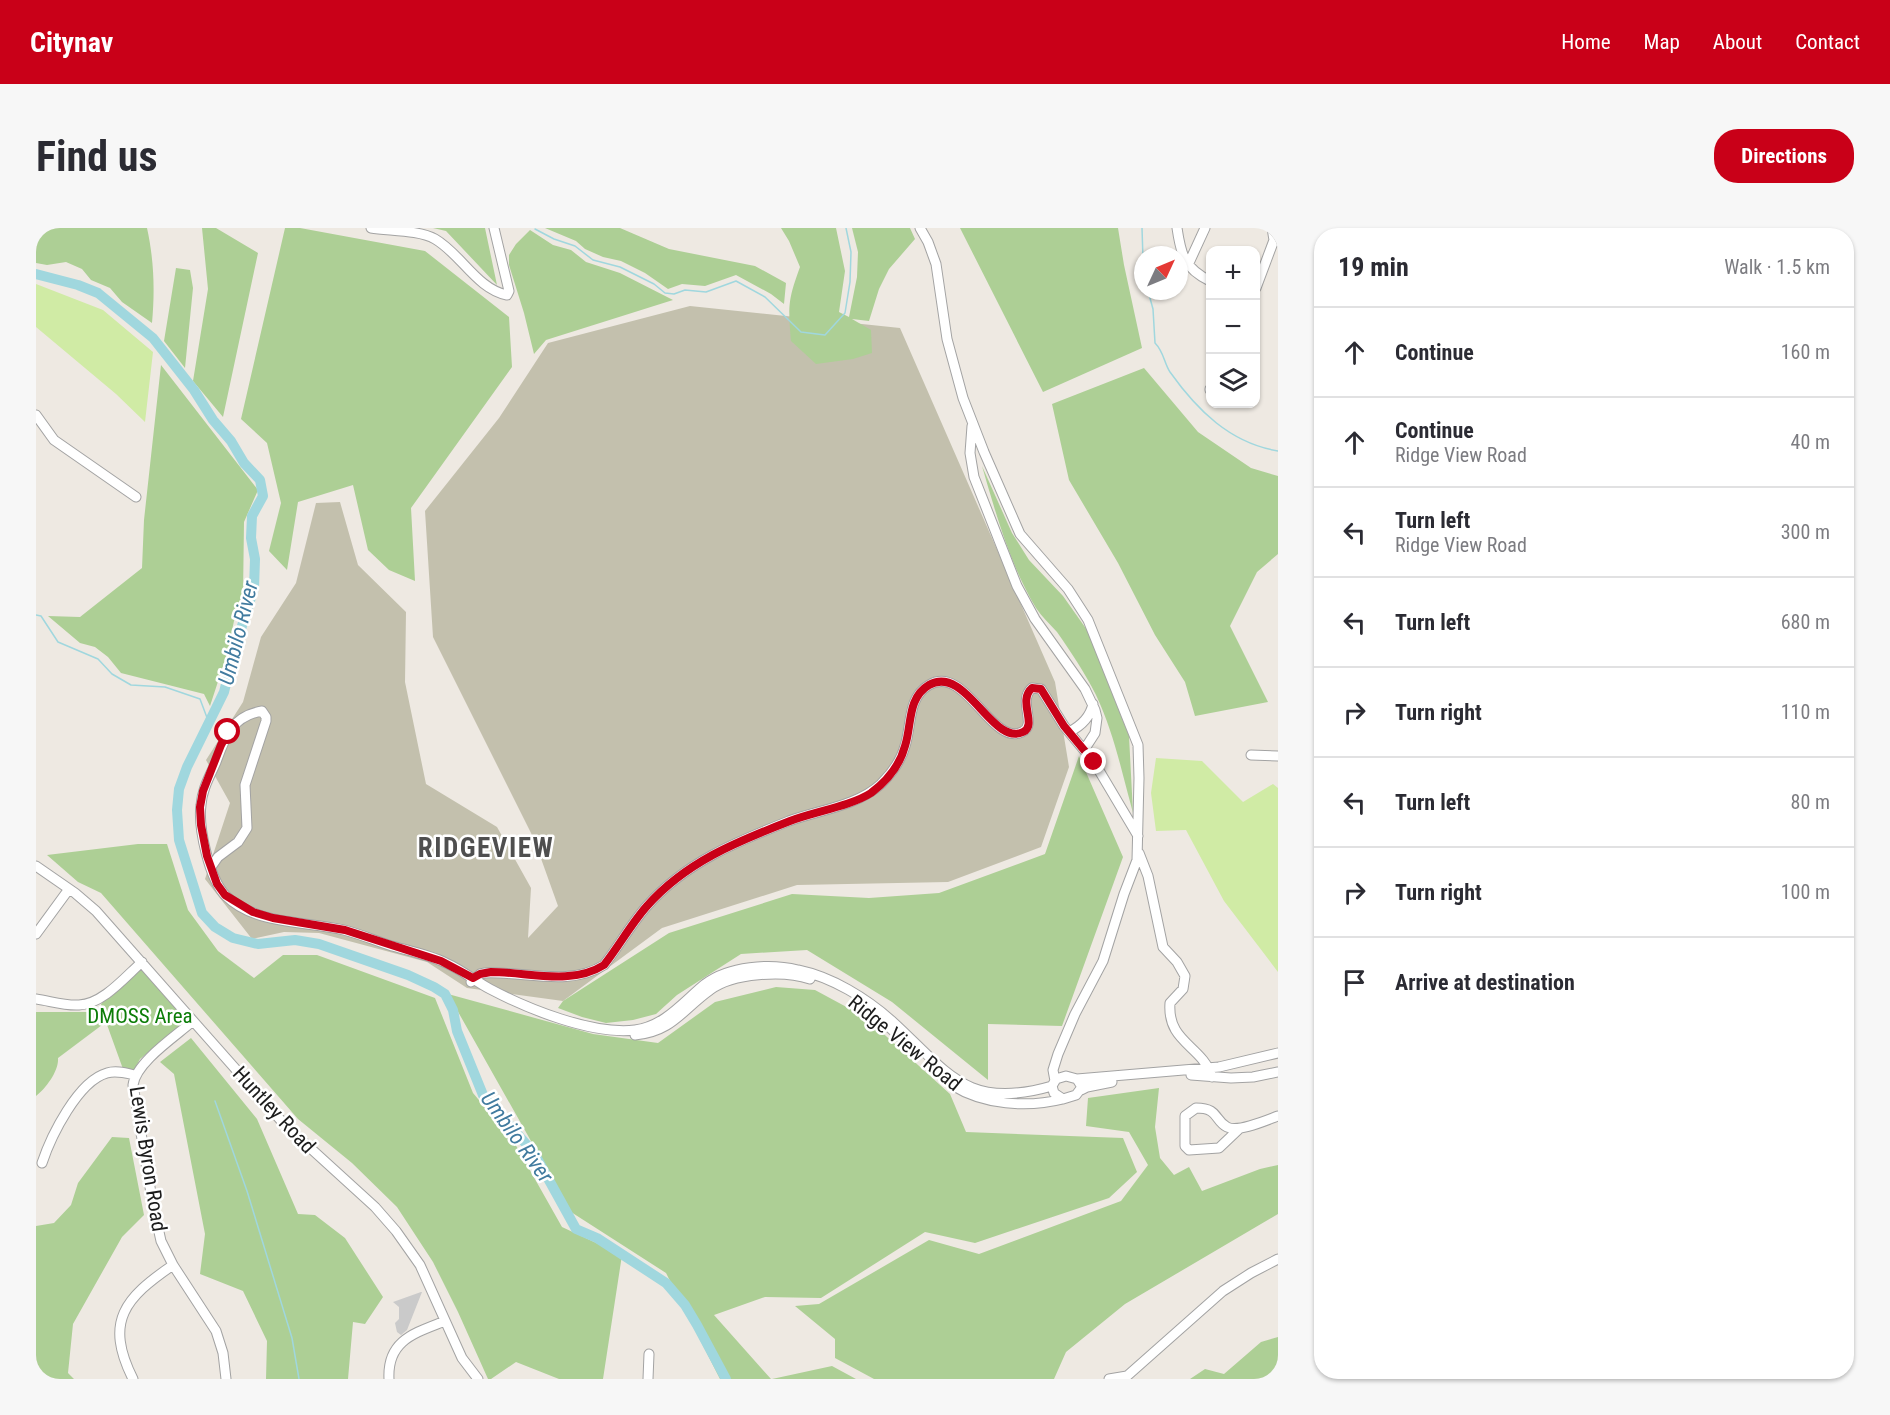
<!DOCTYPE html>
<meta charset="utf-8">
<style>
body{margin:0;font-family:"Roboto Condensed",sans-serif;background:#f7f7f7;color:#2b2b33}
.controls{position:absolute;right:18px;top:18px;display:grid;overflow:hidden;border-radius:12px;box-shadow:0 2px 4px #0004}
.controls button{width:54px;height:54px;display:grid;place-items:center;padding:0;border:0;border-bottom:2px solid #e1e1e2;background:#fff;color:#2b2b33;font:30px sans-serif}
.compass{position:absolute;left:1098px;top:18px;width:54px;height:54px;border-radius:50%;background:#fff;box-shadow:0 2px 4px #0004;rotate:46deg}
.stop{position:absolute;width:18px;height:18px;margin:-14px;border:4px solid #c90018;border-radius:50%;background:#fff}
.stop.end{background:#c90018;border-color:#fff;box-shadow:0 2px 6px #0008}
.list{margin:0;padding:0;list-style:none}
h2{display:flex;justify-content:space-between;align-items:center;height:78px;margin:0;padding:0 24px;font-size:26px}
h2 small{font-size:20px;font-weight:400;color:#7c7c81}
.list li{display:grid;grid-template-columns:39px 1fr auto;gap:18px;align-items:center;box-sizing:border-box;height:90px;padding:0 24px;border-top:2px solid #e1e1e2}
.list b{display:block;font-size:22px;white-space:nowrap}
.list p{margin:0;font-size:20px;white-space:nowrap;color:#7c7c81}
.list em{font-size:20px;font-style:normal;color:#7c7c81}
.icon{flex:none;width:33px;height:33px;fill:none;stroke:currentColor;stroke-width:2;stroke-linecap:round;stroke-linejoin:round}
.map{position:relative;flex:none;width:1242px;height:1151px;overflow:hidden;border-radius:24px}
header{display:flex;align-items:center;gap:36px;box-sizing:border-box;height:84px;padding:0 30px;background:#c90018;color:#fff}
header strong{font-size:28px}
nav{display:flex;gap:33px;margin-inline-start:auto;font-size:21px}
.intro{display:flex;align-items:center;justify-content:space-between;box-sizing:border-box;height:144px;padding:0 36px}
h1{margin:0;font-size:42px}
.button{padding:15px 27px;border-radius:24px;background:#c90018;color:#fff;font-size:21px;font-weight:700}
main{display:flex;gap:36px;padding:0 36px}
aside{flex:1;background:#fff;border-radius:24px;box-shadow:0 2px 4px #0004}
.map>svg:first-child{display:block}
.religious{fill:#cacaca}
.construction{fill:#c3c0ad}
.grass{fill:#d0eba5}
.forest{fill:#adcf95}
.lines{fill:none;stroke-linecap:round;stroke-linejoin:round}
.stream{stroke:#a0d7de;stroke-width:1.5}
.river{stroke:#a0d7de;stroke-width:10}
.minor-casing{stroke:#a3a3a3;stroke-width:11}
.minor{stroke:#fff;stroke-width:9}
.route{stroke:#c90018;stroke-width:8}
.labels{text-anchor:middle;dominant-baseline:central;stroke-width:5;stroke-linejoin:round;paint-order:stroke}
.park-label{font-size:21px;fill:#0c7d08;stroke:#fff}
.street-label{font-size:21px;fill:#1c1c1c;stroke:#fff}
.water-label{font-size:22px;font-style:italic;fill:#417b9f;stroke:#fff}
.district-label{font-size:27px;font-weight:bold;letter-spacing:1.5px;fill:#4f4f4f;stroke:#fff}
</style>
<header>
<strong>Citynav</strong>
<nav><a>Home</a><a>Map</a><a>About</a><a>Contact</a></nav>
</header>
<div class="intro"><h1>Find us</h1><a class="button">Directions</a></div>
<main>
<div class="map">
<svg width="1242" height="1151" viewBox="0 0 1242 1151">
<rect width="100%" height="100%" fill="#eee9e2"/>
<path class="religious" d="M385,1064H386L371,1102L365,1107L361,1104L359,1095L363,1091V1079L357,1074Z"/>
<path class="construction" d="M654,78L864,100L1019,454L1033,539L1005,619L912,654L761,657L626,700L527,773L431,760L391,734L283,705L248,704L216,711L169,651L194,575L170,532L207,474L225,409L260,355L280,275L304,274L322,337L370,384L369,454L390,556L461,599L495,660L492,710L522,678L498,611L397,409L389,283L463,190L512,115Z"/>
<path class="grass" d="M0,56L67,82L117,124L109,194L80,166L0,99Z
M1120,530L1166,533L1207,574L1237,556L1242,560V744L1188,673L1150,602L1120,603L1115,565Z"/>
<path class="forest" d="M0,0H111C118,32 119,62 116,95L86,74L74,60L55,52L46,41L30,34L11,37L0,35Z
M166,0H180L222,25L187,189L157,153L172,61Z
M249,0H264L389,23L473,89L476,139L375,280L379,353L353,342L332,322L317,257L262,274L251,342L233,323L245,275L231,215L205,191Z
M397,0H449L461,57L410,3Z
M509,0H584L633,21L719,38L750,55L748,76L735,66L700,47L669,58L646,56L632,61L609,45L585,33L567,29L549,21L540,13Z
M745,0H800L809,43L803,84L813,89L821,49L822,24L816,0H874L879,11L853,41L843,61L833,93L816,91L835,102L836,125L817,131L780,136L755,113C752,78 752,72 764,39L753,13Z
M924,0H1082L1088,37L1106,120L1007,164Z
M494,2L517,17L535,22L550,34L584,45L637,72L510,112L498,126L488,85L473,37V27L480,16Z
M140,40L154,42L157,60L149,140L128,113Z
M125,137L222,262L208,294L207,368L198,393L191,426L174,478L168,466L85,445L72,429L59,419L44,415L12,388L44,389L106,340L108,292Z
M1108,140L1162,204L1215,240L1242,248V326L1221,344L1194,398L1232,474L1159,488L1149,454L1119,407L1082,335L1033,252L1016,176Z
M946,238L976,305L993,332L1027,368L1051,402L1093,508L1097,585C1086,545 1078,505 1060,467C1049,445 1035,424 1021,404C1014,396 1006,389 1000,380C974,337 960,286 946,238Z
M1043,528L1087,629L1026,798L952,796V852L856,774L771,722L705,726L641,767L620,786L597,792L570,795L546,789L522,780L527,773L633,705L756,666L833,670L903,665L1009,626Z
M102,616H131L152,682L182,723L218,750L247,727H281L399,770L437,865L478,914L526,999L586,1027L567,1151H523L480,1134L455,1151H452L422,1084L397,1034L361,979L316,935L262,891L65,665L42,654L11,627Z
M105,740L151,792L104,831L97,844L87,841L70,794L22,830C23,843 10,860 0,868V784H67L65,776Z
M740,759L779,762L829,789L914,866L930,904L1087,910L1101,944L1073,970L939,1015L889,1004L785,1070L729,1069L678,1087L735,1151H684L630,1045L535,984L412,766L557,806L622,815L679,774Z
M155,810L221,891L262,986L279,987L309,1010L347,1069L329,1096L317,1094L312,1151H230L231,1113L207,1063L164,1046L169,1006L138,846L124,834Z
M1123,860L1119,899L1124,930L1138,947L1153,939L1166,963L1224,941L1242,937V986L1089,1076L1030,1124L1018,1151H838L799,1130V1111L759,1078L783,1076L893,1012L943,1026L1085,973L1112,937L1093,904L1050,898L1052,870Z
M76,909L93,910L108,987L86,1009L37,1096L32,1145L38,1151H0V998L18,995L35,977L42,955Z
M1242,1109V1151H1154L1169,1141L1188,1146L1225,1114Z
M796,1138L820,1151H736Z"/>
<g class="lines">
<path class="stream" d="M1106,0L1107,31
M499,1L518,11L539,18L557,32L584,39L618,56L629,65L638,66L649,62L670,64L700,53L729,69L765,104L789,107L809,85L814,54L815,24L810,0
M1112,63L1117,81L1119,115C1128,124 1128,135 1134,144C1161,182 1194,215 1242,223
M0,387L5,388L22,414L62,431L76,446L95,457L129,459L164,471L173,495
M179,873L211,963L256,1110L263,1151
M0,1145L7,1151"/>
<path class="river" d="M0,46L42,57L62,65L117,110L158,162L177,192L195,213L208,235L224,252L227,268L216,288L215,310L219,331L218,360L199,420L188,464L151,539L143,561L141,582L143,612L166,685L179,699L197,710L222,716L259,712L283,716L372,747L398,759L409,766L417,782L421,803L447,867L498,925L540,1001L561,1010L630,1055L649,1077L661,1097L690,1151"/>
<g class="minor-casing">
<path id="minor" d="M335,0C353,3 383,2 399,11C425,26 441,61 471,67L473,63L458,0
M884,0L892,14L900,36L911,111L927,170L948,224L984,306L1032,361L1052,392L1102,517L1103,550L1101,632L1088,666L1067,733L1039,786L1022,826L1017,842L1019,853
M1141,0C1145,27 1148,40 1174,53
M1152,37L1169,0
M1220,60L1238,12L1236,0
M1174,162V161
M0,187L18,212L100,269
M936,198L934,225L938,249L981,358L999,391L1049,461L1059,482L1061,490L1059,505L1048,522
M1033,504C1045,498 1054,490 1057,476
M1215,527L1242,528
M1103,625L1112,648L1127,719L1141,734L1149,748L1147,761L1134,775C1131,815 1166,817 1176,849
M0,638L39,665L60,683L249,897L339,979L360,1003L384,1037L426,1130L442,1151
M175,639L182,629L202,614L211,600L209,557L230,493V489L226,483C196,488 189,509 180,534C174,548 166,561 165,577C162,599 173,651 190,668C220,697 269,693 308,702C324,706 340,713 356,718C374,723 393,727 410,735C426,742 439,753 454,761C492,781 556,807 599,802C629,798 647,774 669,756C693,738 734,735 762,742C796,749 830,770 856,793C912,844 930,883 1016,858
M0,706L33,661
M435,754L444,746L449,745C488,743 534,759 568,737C583,718 595,696 611,678C650,634 700,614 753,593C783,582 821,578 845,556C856,545 865,533 869,518C876,497 871,470 893,457C929,435 956,519 986,504C1002,497 981,473 996,460L1005,461L1028,498L1058,534L1102,608
M0,771C14,773 29,778 43,777C67,776 89,749 106,734
M841,788L866,811
M157,793C140,808 100,834 97,857L117,977L125,1013L137,1037L180,1103L187,1125L190,1151
M599,807C636,804 647,781 674,762C696,745 748,742 774,751
M1155,847L1195,850L1217,849L1242,844
M1030,848L1041,851L1046,859L1040,867L1027,871L1018,865L1016,858L1020,851Z
M1041,851L1183,839L1242,825
M916,857C948,877 991,880 1027,871
M1045,862L1051,859L1076,854
M1203,901L1183,920L1153,922L1149,918V888L1160,880C1183,880 1178,892 1191,899C1202,905 1231,892 1242,888
M6,935C15,908 42,853 71,845C80,842 90,845 99,847
M97,1151C68,1093 89,1070 137,1037
M353,1151C351,1112 379,1105 409,1093
M612,1151L613,1126
M1073,1151L1091,1148L1187,1063L1215,1045L1242,1031"/>
</g>
<use href="#minor" class="minor"/>
</g>
<g class="lines">
<path class="route" d="M192,504L185,517L167,563L164,579L165,597L171,628L181,656L189,667L217,684L237,690L309,702L405,733L437,750L444,746L455,744C492,744 535,758 568,737C583,718 595,696 611,678C650,634 700,614 754,593C777,584 815,578 835,565C851,553 864,537 869,518C876,497 871,470 893,457C930,436 956,519 987,504C1002,497 981,473 996,460L1005,461L1028,498L1058,534"/>
</g>
<g class="labels">
<g class="park-label">
<text x="104" y="788">DMOSS Area</text>
</g>
<g class="street-label">
<text transform="translate(869 815) rotate(39)">Ridge View Road</text>
<text transform="translate(238 882) rotate(47)">Huntley Road</text>
<text transform="translate(112 931) rotate(81)">Lewis Byron Road</text>
</g>
<g class="water-label">
<text transform="translate(202 405) rotate(-76)">Umbilo River</text>
<text transform="translate(481 909) rotate(54)">Umbilo River</text>
</g>
<g class="district-label">
<text x="450" y="620">RIDGEVIEW</text>
</g>
</g>
</svg>
<div class="controls">
<button>+</button>
<button>−</button>
<button><svg class="icon" aria-label="layers" viewBox="0 0 24 24"><path d="M12 4l9 5-9 5-9-5zM3 14l9 5 9-5"/></svg></button>
</div>
<svg class="compass" viewBox="-18 -18 36 36"><path d="M0-13l5 13h-10z" fill="#e53935"/><path d="M0 13l5-13h-10z" fill="#7c7c81"/></svg>
<div class="stop" style="left:192px;top:504px"></div>
<div class="stop end" style="left:1058px;top:534px"></div>
</div>
<aside>
<h2>19 min<small>Walk · 1.5 km</small></h2>
<ul class="list">
<li><svg class="icon" aria-label="ahead" viewBox="0 0 24 24"><path d="M12 20V5M6 11l6-6 6 6"/></svg><div><b>Continue</b></div><em>160 m</em></li>
<li><svg class="icon" aria-label="ahead" viewBox="0 0 24 24"><path d="M12 20V5M6 11l6-6 6 6"/></svg><div><b>Continue</b><p>Ridge View Road</p></div><em>40 m</em></li>
<li><svg class="icon" aria-label="left" viewBox="0 0 24 24"><path d="M17 20v-9H6M10 6l-5 5 5 5"/></svg><div><b>Turn left</b><p>Ridge View Road</p></div><em>300 m</em></li>
<li><svg class="icon" aria-label="left" viewBox="0 0 24 24"><path d="M17 20v-9H6M10 6l-5 5 5 5"/></svg><div><b>Turn left</b></div><em>680 m</em></li>
<li><svg class="icon" aria-label="right" viewBox="0 0 24 24"><path d="M7 20v-9h11M14 6l5 5-5 5"/></svg><div><b>Turn right</b></div><em>110 m</em></li>
<li><svg class="icon" aria-label="left" viewBox="0 0 24 24"><path d="M17 20v-9H6M10 6l-5 5 5 5"/></svg><div><b>Turn left</b></div><em>80 m</em></li>
<li><svg class="icon" aria-label="right" viewBox="0 0 24 24"><path d="M7 20v-9h11M14 6l5 5-5 5"/></svg><div><b>Turn right</b></div><em>100 m</em></li>
<li><svg class="icon" aria-label="arrive" viewBox="0 0 24 24"><path d="M6 21V4h12l-3 4 3 4H6"/></svg><div><b>Arrive at destination</b></div></li>
</ul>
</aside>
</main>
